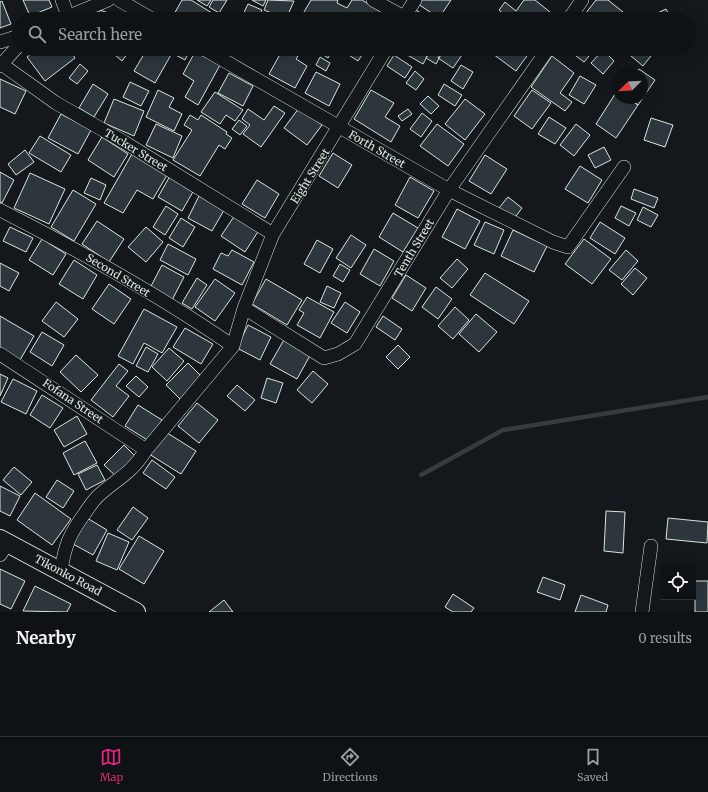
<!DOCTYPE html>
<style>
body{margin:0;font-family:Merriweather,serif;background:#1d2022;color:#f1f3f6}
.controls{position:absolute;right:12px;bottom:12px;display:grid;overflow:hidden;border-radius:0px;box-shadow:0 4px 16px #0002}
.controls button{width:36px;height:36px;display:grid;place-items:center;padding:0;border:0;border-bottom:1px solid #2f3234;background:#0f1215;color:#f1f3f6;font:20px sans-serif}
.compass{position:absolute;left:612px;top:68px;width:36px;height:36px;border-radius:50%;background:#0f1215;box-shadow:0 4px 16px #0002;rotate:246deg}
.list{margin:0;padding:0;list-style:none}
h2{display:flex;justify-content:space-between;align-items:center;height:52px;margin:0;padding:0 16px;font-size:17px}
h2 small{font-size:13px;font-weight:400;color:#9b9ea0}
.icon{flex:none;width:22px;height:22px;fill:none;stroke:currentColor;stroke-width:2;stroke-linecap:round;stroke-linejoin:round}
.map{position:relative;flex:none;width:708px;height:612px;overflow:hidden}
.search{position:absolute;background:#0f1215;box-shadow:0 4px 16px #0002;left:12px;right:12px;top:12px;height:44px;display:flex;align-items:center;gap:10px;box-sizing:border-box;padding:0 14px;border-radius:22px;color:#9b9ea0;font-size:15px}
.sheet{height:124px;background:#0f1215}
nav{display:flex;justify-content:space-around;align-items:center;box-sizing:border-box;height:56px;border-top:1px solid #2f3234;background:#0f1215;font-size:11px;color:#9b9ea0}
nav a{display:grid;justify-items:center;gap:2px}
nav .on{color:#db2777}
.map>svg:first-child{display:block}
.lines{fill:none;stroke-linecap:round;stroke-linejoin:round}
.stream{stroke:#363b3e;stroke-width:4.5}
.building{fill:#2c363c;stroke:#d8e6dc}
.street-casing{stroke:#d8e6dc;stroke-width:14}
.secondary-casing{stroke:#d8e6dc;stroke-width:20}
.street{stroke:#14181c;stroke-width:13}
.secondary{stroke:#14181c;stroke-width:18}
.labels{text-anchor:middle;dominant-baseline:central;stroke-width:3;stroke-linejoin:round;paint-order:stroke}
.street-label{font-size:11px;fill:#d8e6dc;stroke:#14181c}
</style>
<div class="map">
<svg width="708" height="612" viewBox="0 0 708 612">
<rect width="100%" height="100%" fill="#14181c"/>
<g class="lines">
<path class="stream" d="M421,475L503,430L708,397"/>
</g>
<path class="building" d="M23,0H49L52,7L30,16Z
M182,0H191L212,13L208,19H177L173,16Z
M197,0H211L207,6Z
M213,0H227L219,13L209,7Z
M252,0H266L263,6Z
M268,0L294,1L286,19L264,10Z
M311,0H338L337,3L347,8L352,0H362L386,15L384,19H313L314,17L304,12Z
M421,0H451L439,18L418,4Z
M524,0H535L556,17L555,19H510L499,10L505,2L516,11Z
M596,0H608L623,12L618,19H584L582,18Z
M2,1L11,24L0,28V2Z
M248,4L262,10L258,19H241Z
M414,9L431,19H408Z
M666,9L671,19H653L651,16Z
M100,10L125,19H106L98,16Z
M262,13L275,19H259Z
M38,49H69L75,58L45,81L27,57Z
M108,49H131L122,61Z
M147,49H187L190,50L185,60L172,53L155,83L134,71Z
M283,49H302L296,59L307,66L295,88L269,74Z
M325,49H333L328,58L322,54Z
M342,49H366L358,61L341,50Z
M397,49H431L423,64Z
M431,49H444L436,64L426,58Z
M444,49H466L453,68L438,58Z
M497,49H532L516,71L493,54Z
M567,49H595L584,62Z
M626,49H652L655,51L643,66L625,51Z
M603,50L614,61L603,74L591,63Z
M195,52L220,65L198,105L185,97L194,81L183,74Z
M394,55L412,67L405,78L387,66Z
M552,56L574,73L560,93L572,102L565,111L531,87Z
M320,57L330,63L326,71L316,65Z
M80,64L88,71L77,84L69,78Z
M461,65L473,72L463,89L451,81Z
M639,69L655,80L638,105L628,98H642V74H636Z
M415,71L424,79L416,90L406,83Z
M316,72L340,84L329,106L305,93Z
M229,73L253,86L243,106L218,93Z
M580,76L596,85L584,104L569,95Z
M0,79L26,91L15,114L0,107Z
M130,82L149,91L141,106L123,97Z
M93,84L108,94L94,117L79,108Z
M444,84L462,95L455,106L438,95Z
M158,90L174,98L169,107L182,114L174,131L146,117Z
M371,90L394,103L385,117L400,126L391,142L354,119Z
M532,90L551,103L532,129L514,116Z
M617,91L618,98H628L638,105L616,138L596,124Z
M215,92L243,110L235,121L226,115L220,124L201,112Z
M428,96L439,106L431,114L420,104Z
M114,99L144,111L134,136L104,123Z
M465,99L485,114L465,140L445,124Z
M274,106L285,113L261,147L243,134L250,125L242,119L248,109L264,120Z
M299,108L322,125L307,145L284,128Z
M408,109L412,114L402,121L398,116Z
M422,113L432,121L421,137L410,129Z
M61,114L91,130L78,154L48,138Z
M190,115L198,120L201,115L227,132L226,134L232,138L225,149L219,145L200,176L173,160L192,130L184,125Z
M549,117L566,128L555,144L538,134Z
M651,118L673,125L665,147L644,140Z
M239,120L247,126L240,135L232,129Z
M156,124L182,136L173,158L146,145Z
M437,124L464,144L448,166L420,146Z
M576,124L590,135L574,156L560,145Z
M40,136L71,155L61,172L29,153Z
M102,137L128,154L114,177L88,160Z
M604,147L611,160L595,168L588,155Z
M25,150L34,162L16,175L8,164Z
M333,153L352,165L338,188L319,176Z
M132,154L167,175L153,199L137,190L123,213L104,203Z
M485,155L507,169L491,194L469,181Z
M580,166L602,180L588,203L565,189Z
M0,172L14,180L2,203L0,202Z
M30,173L65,189L49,224L14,208Z
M170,176L194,190L182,211L158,197Z
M410,177L434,191L418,218L395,205Z
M91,178L106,185L100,200L84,193Z
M257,180L279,194L265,218L242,204Z
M634,189L658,198L654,208L631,199Z
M73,190L96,204L74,241L51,227Z
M199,196L224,210L212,231L188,218Z
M508,197L522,208L513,220L499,208Z
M166,206L178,214L165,235L153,227Z
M621,206L636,213L629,226L615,218Z
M643,207L658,215L651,227L637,220Z
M457,209L480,221L465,249L442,237Z
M393,213L418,228L403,252L379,237Z
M235,215L259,230L245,252L221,236Z
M181,218L195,227L183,247L169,238Z
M97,221L124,239L109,262L82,244Z
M485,222L504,230L494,254L474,245Z
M600,222L625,238L615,254L590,238Z
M10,227L33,238L26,252L3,241Z
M146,227L163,242L146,262L128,247Z
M513,230L547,246L534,272L501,256Z
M351,235L366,245L351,268L336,258Z
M42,239L66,254L53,275L29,260Z
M584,239L611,259L592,284L565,264Z
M317,240L333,249L320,273L304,264Z
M168,244L196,259L188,275L160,260Z
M374,249L394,261L380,286L360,274Z
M232,250L254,262L242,285L213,269L221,253L228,256Z
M626,250L638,261L622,280L609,270Z
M457,259L468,269L452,288L440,278Z
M74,260L97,275L83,299L59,284Z
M0,263L19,273L9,291L0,286Z
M340,264L350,270L343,282L333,276Z
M162,265L184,277L171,302L149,290Z
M635,268L647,278L633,295L621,284Z
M485,273L529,301L514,324L470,295Z
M406,275L426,288L412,311L392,298Z
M197,278L207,285L192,309L182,303Z
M215,279L235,293L215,321L195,307Z
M266,279L302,300L287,325L252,304Z
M109,284L131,299L114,324L92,309Z
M327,286L341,293L334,308L320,302Z
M436,287L452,299L438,319L422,307Z
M307,297L334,312L320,338L297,325L304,313L299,310Z
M56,302L78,319L64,337L42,321Z
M345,302L360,312L347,333L331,323Z
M455,307L469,320L453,339L438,326Z
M144,309L177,327L162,353L144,343L133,364L118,356Z
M476,314L497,332L479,352L459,334Z
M0,316L34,336L20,360L0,348Z
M383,316L402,329L395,340L376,327Z
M248,325L271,337L260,360L237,348Z
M185,328L213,344L201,364L173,347Z
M42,332L64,345L52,366L30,352Z
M285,338L312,352L297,379L270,364Z
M398,345L410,357L398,369L386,357Z
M146,347L158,354L148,372L136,366Z
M169,348L184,361L167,381L152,367Z
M76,355L98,375L81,392L60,372Z
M188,363L204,379L182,401L166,385Z
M119,364L128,371L116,386L129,396L113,417L91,400Z
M313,371L328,384L312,403L297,390Z
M0,374L8,378L0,396Z
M136,376L148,387L139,397L126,386Z
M267,378L283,383L276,403L261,398Z
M13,379L37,391L26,414L1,402Z
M237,385L255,400L245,411L227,396Z
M42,395L63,408L50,428L30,415Z
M197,403L218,420L199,443L178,426Z
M138,405L162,420L149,441L125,426Z
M77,416L87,434L64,447L54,430Z
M164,431L196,451L181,474L149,454Z
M85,441L97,463L74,475L63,453Z
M124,445L138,459L118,478L104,465Z
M152,460L175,477L166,489L143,473Z
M97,465L105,480L86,490L78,474Z
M14,467L32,482L21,495L3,480Z
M57,480L74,491L63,508L46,497Z
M0,486L20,496L10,516L0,511Z
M35,493L71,519L52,545L17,520Z
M133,507L148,518L132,540L117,530Z
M606,511L625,512L623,553L604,551Z
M87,518L107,530L93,555L73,544Z
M668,518L708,522L707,543L666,539Z
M108,533L129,542L117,570L96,561Z
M139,536L164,551L144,584L119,569Z
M0,569L25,581L11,609L0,604Z
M543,577L565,585L560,600L537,592Z
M695,581H708V612H695Z
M35,586L71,604L67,612L23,611Z
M453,594L474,608L471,612H453L445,607Z
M581,595L608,605L606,612H575Z
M224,600L233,612H209Z"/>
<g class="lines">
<g class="street-casing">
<path id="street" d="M62,0L68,16
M119,0L152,19
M373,0L404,17
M62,19L108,0
M403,19L415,0
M569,19L582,0
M0,42L19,36
M204,49L449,190L553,242L568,247L624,167
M0,63L56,103L124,142L273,234
M0,66L19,45
M0,210C80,251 159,295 233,346
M244,308L324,358L338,354L355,344L449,190L548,49
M0,354L146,450
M0,555L8,543
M61,571C65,545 69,535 85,513C89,507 93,501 98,496C118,478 131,474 146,450L233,346L244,308L273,234L386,49
M642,612L651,546"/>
</g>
<g class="secondary-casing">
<path id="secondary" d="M0,539L136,612"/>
</g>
<use href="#street" class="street"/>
<use href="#secondary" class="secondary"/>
</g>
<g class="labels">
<g class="street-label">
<text transform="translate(377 149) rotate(30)">Forth Street</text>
<text transform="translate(136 150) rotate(31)">Tucker Street</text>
<text transform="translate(310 176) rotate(-58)">Eight Street</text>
<text transform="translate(414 248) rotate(-59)">Tenth Street</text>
<text transform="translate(118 275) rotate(31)">Second Street</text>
<text transform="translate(73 401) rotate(34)">Fofana Street</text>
<text transform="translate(68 575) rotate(28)">Tikonko Road</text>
</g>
</g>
</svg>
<div class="controls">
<button><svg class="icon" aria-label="locate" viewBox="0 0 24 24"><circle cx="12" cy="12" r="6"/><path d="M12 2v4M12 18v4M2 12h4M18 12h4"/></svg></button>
</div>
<svg class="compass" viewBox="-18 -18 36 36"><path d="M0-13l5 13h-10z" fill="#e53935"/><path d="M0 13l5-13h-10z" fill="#9b9ea0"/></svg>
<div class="search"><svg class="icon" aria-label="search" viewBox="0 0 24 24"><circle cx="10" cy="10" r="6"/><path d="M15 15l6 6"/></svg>Search here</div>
</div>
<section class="sheet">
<h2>Nearby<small>0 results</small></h2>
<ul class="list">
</ul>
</section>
<nav>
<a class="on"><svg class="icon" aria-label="map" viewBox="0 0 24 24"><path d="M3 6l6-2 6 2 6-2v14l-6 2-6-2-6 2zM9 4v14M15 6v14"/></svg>Map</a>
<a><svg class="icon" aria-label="directions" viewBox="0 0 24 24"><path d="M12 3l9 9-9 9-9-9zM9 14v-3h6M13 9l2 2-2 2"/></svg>Directions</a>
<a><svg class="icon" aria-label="saved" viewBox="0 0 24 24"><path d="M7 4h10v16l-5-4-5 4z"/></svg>Saved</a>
</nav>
